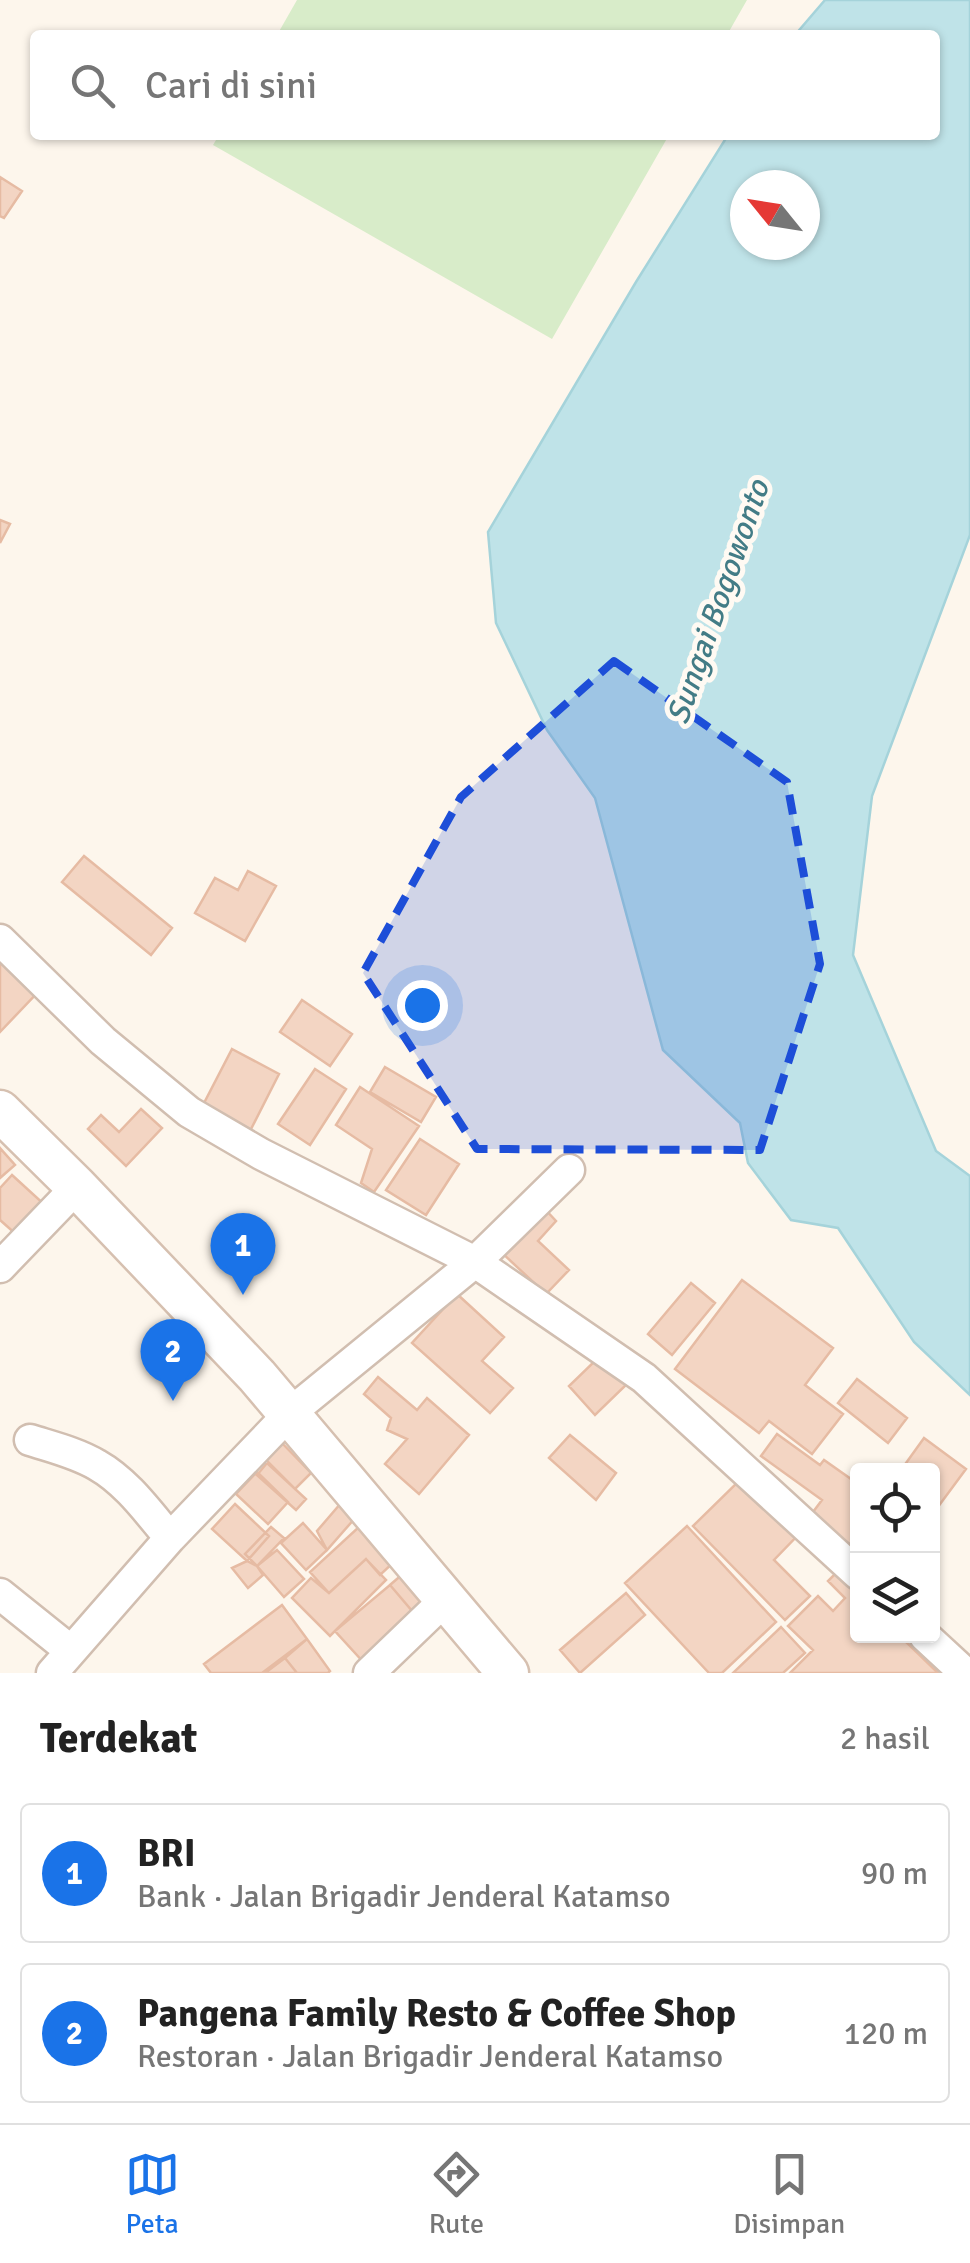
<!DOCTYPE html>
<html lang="id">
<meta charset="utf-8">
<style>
body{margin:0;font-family:Signika,sans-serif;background:#f2f2f2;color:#222}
.controls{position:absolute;right:30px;bottom:30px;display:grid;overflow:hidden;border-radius:10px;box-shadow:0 2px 8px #0004}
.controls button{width:90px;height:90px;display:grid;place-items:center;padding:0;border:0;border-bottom:2px solid #e0e0e0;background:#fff;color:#222;font:50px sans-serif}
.compass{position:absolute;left:730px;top:170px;width:90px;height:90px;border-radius:50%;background:#fff;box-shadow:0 2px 8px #0004;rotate:300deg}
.you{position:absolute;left:422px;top:1005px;width:35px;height:35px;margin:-25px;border:8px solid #fff;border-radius:50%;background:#1a73e8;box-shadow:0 0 0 15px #1a73e833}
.badge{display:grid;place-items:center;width:65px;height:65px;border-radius:50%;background:#1a73e8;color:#fff;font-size:32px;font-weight:700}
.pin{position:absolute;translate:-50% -82px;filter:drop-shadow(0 2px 5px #0008)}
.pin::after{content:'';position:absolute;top:52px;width:35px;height:30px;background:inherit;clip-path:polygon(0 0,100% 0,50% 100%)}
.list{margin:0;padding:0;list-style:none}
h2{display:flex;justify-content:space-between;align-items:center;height:130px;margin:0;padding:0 40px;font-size:42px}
h2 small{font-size:32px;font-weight:400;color:#767676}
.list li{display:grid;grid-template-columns:65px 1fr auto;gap:30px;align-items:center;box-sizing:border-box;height:140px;margin:0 20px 20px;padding:0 20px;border:2px solid #e0e0e0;border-radius:10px}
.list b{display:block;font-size:38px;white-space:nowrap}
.list p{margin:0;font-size:32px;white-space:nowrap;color:#767676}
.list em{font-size:32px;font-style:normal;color:#767676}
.icon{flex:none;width:55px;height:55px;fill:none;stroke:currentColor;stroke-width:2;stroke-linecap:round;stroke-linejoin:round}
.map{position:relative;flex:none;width:970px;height:1673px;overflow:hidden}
.search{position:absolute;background:#fff;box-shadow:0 2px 8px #0004;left:30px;right:30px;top:30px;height:110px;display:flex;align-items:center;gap:25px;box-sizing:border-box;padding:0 35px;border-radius:10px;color:#767676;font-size:38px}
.sheet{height:450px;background:#fff}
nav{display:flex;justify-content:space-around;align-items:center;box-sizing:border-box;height:140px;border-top:2px solid #e0e0e0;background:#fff;font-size:28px;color:#767676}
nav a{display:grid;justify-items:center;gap:5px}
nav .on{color:#1a73e8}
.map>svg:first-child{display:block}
.green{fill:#d8ecc9}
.water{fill:#bfe3e8;stroke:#a5d3da;stroke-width:2.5;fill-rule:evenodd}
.building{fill:#f3d5c3;stroke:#e6bba3;stroke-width:2.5}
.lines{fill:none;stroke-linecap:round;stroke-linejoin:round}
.minor-casing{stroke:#d1beb0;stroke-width:35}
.secondary-casing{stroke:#d6c0b0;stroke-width:45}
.minor{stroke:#fff;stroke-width:30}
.secondary{stroke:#fff;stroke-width:40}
.marked{fill:#1d4ed8;fill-opacity:0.2;stroke:#1d4ed8;stroke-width:8;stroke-dasharray:20 12;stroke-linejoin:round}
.labels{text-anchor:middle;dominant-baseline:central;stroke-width:10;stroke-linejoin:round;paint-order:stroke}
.water-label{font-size:32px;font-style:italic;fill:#437c86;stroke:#fffaf3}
</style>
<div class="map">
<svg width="970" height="1673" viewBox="0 0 970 1673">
<rect width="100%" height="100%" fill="#fdf6ec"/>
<path class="green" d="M297,0H747L727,35H277Z
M219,135H669L552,339L213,145Z"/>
<path class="water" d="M825,0H970V535L872,796L853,955L936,1151L970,1176V1395L914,1342L838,1228L791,1220L748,1163L740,1123L663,1050L595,798L547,730L496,623L488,532L636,282L728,135H935V35H795ZM745,185H805V245H745Z"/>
<path class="building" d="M0,177L22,191L4,218L0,216Z
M0,520L10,524L0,543Z
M84,856L172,928L151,955L62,882Z
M248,871L276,886L245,941L195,913L215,878L238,890Z
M0,953L39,991L0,1032Z
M302,1000L352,1034L330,1066L280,1032Z
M232,1049L279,1074L250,1131L203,1105Z
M385,1067L436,1097L421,1122L370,1092Z
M315,1069L346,1089L310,1145L278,1124Z
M360,1087L419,1126L374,1192L361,1183L372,1149L336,1125Z
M141,1109L162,1128L126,1166L88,1129L101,1115L119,1132Z
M420,1139L459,1164L426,1215L386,1190Z
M0,1148L15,1165L0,1178Z
M12,1175L46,1206L18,1236L0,1220V1188Z
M543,1207L556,1221L538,1241L569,1270L546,1294L501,1252Z
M742,1280L833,1348L805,1385L843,1414L812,1454L769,1421L759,1433L675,1369Z
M691,1283L715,1303L672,1355L648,1334Z
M457,1294L504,1337L482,1361L513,1388L490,1413L412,1343Z
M600,1356L626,1385L595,1415L569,1386Z
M378,1377L417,1410L427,1398L469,1435L419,1494L385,1464L407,1439L387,1430L391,1418L364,1394Z
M857,1379L907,1418L888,1443L838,1403Z
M777,1434L820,1465L824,1460L858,1484V1550L810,1516L822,1500L761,1456Z
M570,1435L616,1473L596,1500L549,1458Z
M924,1438L966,1469L932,1515V1470H901Z
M280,1441L311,1473L295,1489L264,1458Z
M267,1463L306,1499L296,1510L257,1475Z
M257,1472L288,1502L268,1524L236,1494Z
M745,1475L801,1532L774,1560L810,1596L785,1620L693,1526Z
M341,1503L356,1517L327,1550L317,1531Z
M235,1504L269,1536L247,1561L212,1529Z
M303,1523L327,1550L306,1570L281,1543Z
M360,1526L394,1562L380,1575L366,1559L329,1593L310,1572Z
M687,1526L776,1622L722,1673H709L625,1583Z
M271,1527L284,1538L257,1566L245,1554Z
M277,1550L304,1579L284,1597L257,1566Z
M366,1559L386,1580L330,1636L292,1598L311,1578L329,1593Z
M247,1561L257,1566L263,1575L248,1588L232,1568Z
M412,1566L440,1599L418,1618L390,1585Z
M837,1572L858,1593V1636H900L938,1673H790L813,1650L788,1626L818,1596L833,1611L845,1598L828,1581Z
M390,1585L418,1618L366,1665L335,1631Z
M626,1593L645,1615L580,1673L560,1650Z
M282,1605L307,1639L262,1673H211L204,1664Z
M781,1627L805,1653L783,1673H733Z
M307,1639L330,1671L328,1673H297L285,1658Z
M285,1658L297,1673H265Z"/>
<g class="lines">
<g class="minor-casing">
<path id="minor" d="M0,940L103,1041L189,1112L261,1154L475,1262L644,1378L858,1574
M0,1267L77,1187
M30,1440C52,1447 77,1453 97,1465C127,1482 148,1512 170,1538
M0,1594L71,1651
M925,1636L965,1673
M52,1673L170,1538L290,1413L475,1262L569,1170
M369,1673L446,1599"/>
</g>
<g class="secondary-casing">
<path id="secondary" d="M0,1111L77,1187L257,1376L508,1673"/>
</g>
<use href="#minor" class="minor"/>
<use href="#secondary" class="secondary"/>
</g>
<path class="marked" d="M614,661L787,782L820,964L760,1150L477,1149L363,973L461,797Z"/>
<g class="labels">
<g class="water-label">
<text transform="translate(718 602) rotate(-71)">Sungai Bogowonto</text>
</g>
</g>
</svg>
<div class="controls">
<button><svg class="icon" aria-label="locate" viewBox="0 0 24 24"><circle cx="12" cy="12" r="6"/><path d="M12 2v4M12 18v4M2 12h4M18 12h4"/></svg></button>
<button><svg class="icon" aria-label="layers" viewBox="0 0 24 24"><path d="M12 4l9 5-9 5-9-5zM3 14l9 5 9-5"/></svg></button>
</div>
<svg class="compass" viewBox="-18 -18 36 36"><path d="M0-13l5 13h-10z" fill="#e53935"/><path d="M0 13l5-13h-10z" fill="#767676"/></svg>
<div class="you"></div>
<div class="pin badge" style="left:243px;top:1295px">1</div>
<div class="pin badge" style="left:173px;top:1401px">2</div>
<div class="search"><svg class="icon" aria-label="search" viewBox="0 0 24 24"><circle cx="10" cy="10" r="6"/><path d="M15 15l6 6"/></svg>Cari di sini</div>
</div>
<section class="sheet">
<h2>Terdekat<small>2 hasil</small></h2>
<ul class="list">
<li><span class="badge">1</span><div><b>BRI</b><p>Bank · Jalan Brigadir Jenderal Katamso</p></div><em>90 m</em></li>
<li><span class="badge">2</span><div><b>Pangena Family Resto &amp; Coffee Shop</b><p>Restoran · Jalan Brigadir Jenderal Katamso</p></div><em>120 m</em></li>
</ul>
</section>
<nav>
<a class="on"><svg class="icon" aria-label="map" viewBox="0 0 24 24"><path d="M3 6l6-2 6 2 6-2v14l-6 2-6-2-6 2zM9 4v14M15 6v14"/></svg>Peta</a>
<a><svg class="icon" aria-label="directions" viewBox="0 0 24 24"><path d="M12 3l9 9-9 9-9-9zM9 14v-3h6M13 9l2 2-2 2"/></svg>Rute</a>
<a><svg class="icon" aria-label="saved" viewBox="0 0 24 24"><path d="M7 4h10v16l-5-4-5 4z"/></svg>Disimpan</a>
</nav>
